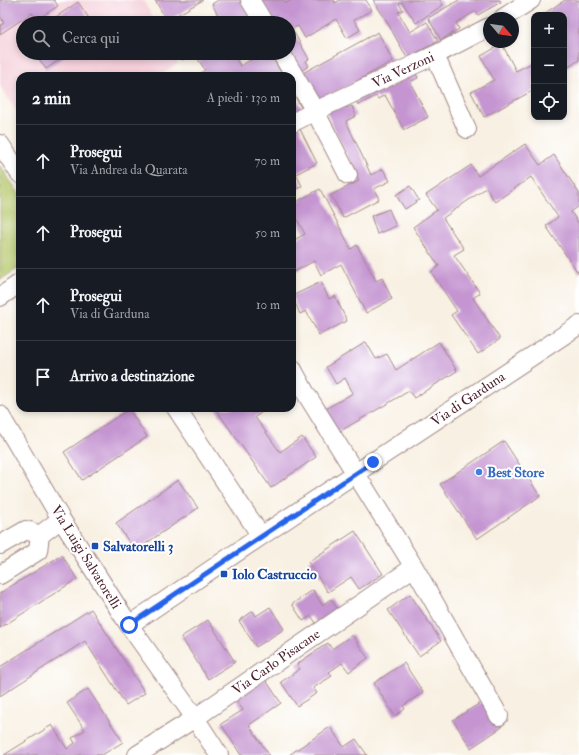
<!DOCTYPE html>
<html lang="it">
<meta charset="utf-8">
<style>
body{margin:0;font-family:"IM FELL Double Pica",serif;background:#20242c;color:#f1f3f6}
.controls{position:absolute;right:12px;top:12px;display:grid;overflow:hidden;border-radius:8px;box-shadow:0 2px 6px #0003}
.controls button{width:36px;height:36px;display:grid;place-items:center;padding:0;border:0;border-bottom:1px solid #363941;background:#171b24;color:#f1f3f6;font:20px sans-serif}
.compass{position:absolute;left:483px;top:12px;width:36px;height:36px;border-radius:50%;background:#171b24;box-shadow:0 2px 6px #0003;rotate:119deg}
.stop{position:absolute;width:12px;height:12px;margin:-9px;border:3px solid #2563eb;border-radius:50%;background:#fff}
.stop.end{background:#2563eb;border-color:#fff;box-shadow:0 1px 4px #0008}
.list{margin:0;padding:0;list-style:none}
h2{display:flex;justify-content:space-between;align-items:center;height:52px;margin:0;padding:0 16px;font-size:17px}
h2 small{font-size:13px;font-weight:400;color:#9ea1a6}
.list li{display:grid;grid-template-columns:26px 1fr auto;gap:12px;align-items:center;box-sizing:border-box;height:72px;padding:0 16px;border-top:1px solid #363941}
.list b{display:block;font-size:15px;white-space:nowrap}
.list p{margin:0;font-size:13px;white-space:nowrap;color:#9ea1a6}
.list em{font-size:13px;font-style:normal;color:#9ea1a6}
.icon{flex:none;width:22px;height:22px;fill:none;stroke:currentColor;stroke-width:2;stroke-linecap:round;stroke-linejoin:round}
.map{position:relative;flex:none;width:579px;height:755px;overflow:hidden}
.search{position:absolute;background:#171b24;box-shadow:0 2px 6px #0003;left:16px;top:16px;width:280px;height:44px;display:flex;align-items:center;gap:10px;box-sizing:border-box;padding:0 14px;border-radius:22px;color:#9ea1a6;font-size:15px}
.panel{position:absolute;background:#171b24;box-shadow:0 2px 6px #0003;left:16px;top:72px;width:280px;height:340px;border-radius:12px}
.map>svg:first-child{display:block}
.built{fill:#f5cfda}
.green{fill:#b6c86c;stroke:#80744c}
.building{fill:#c595d1}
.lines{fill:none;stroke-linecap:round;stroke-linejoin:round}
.street-casing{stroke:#a18886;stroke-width:20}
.street{stroke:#fff;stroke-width:18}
.route{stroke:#2563eb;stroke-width:5}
.shop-dot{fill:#3f7fe0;stroke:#fff;stroke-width:1.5}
.transit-dot{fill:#1a4fb4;stroke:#fff;stroke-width:1.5}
.labels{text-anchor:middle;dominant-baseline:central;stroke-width:4;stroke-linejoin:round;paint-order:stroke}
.street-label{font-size:14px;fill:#4a1f2b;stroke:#fff}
.shop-label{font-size:14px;font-weight:bold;fill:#366cbe;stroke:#fff;text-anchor:start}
.transit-label{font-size:14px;font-weight:bold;fill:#164399;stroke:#fff;text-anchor:start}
</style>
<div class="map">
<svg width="579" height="755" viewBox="0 0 579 755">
<rect width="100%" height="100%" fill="#fff"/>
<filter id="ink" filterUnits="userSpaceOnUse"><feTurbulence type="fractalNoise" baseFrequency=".025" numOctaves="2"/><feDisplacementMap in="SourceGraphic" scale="8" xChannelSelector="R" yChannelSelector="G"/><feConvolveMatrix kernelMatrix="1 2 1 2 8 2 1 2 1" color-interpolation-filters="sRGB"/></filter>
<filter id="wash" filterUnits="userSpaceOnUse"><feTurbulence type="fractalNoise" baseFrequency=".012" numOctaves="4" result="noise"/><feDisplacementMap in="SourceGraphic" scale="16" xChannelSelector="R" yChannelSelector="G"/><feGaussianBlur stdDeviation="0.9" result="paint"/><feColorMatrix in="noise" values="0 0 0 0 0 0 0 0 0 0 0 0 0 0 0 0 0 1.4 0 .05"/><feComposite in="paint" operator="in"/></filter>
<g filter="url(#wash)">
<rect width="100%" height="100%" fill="#f8f0e2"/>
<path class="built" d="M0,0H143L156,23H23V53H172L178,63L160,76H20V116L0,86Z"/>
<path class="green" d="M0,166L20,195V267L0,280Z"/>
<g id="blocks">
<path class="building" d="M0,0H54L58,6L36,20L32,13L0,34V26L4,23L0,16Z
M155,0H203L167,21Z
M218,0H240L254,23H208L219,17L212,4Z
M255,0H284L286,3L291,0H334L335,3L340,0H366L372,10L354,20L360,30L347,38L336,19L305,38L298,26L292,29L309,59L306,61L309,66L298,73L289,53V23H269Z
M373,0H440L443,5L416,23L402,2L399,4L403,10L398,12L410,32L427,22L438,41L407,58L386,20Z
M459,0H500L501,2L478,15L476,11L456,23L459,29L441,40L428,18Z
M565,0H579V60L564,70V15H542Z
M78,2L92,23H47Z
M378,32L393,61L316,103L301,74Z
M502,44L516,71L534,62V90L484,117L471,92L494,80L481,56Z
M35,53H70L46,69Z
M178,53H194L182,60Z
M202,53H233L240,66L254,58L251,53H270L283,76H196L205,70L196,56Z
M413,67L418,78L410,82L428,117L404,130L385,95L378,99L376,96L358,105L353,95Z
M292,91L302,109L292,114Z
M344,101L347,108L352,106L356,116L346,121L371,175L383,169L390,181L374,189L379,199L343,218L331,195L359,181L325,109Z
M298,125L317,163L296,174L302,186L292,192V128Z
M525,144L540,165L554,155L579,193V206L571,212L579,224V274L546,226L558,217L531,177L495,202L486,188L443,218L464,249L454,255L480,293L473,298L500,339L478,354L451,315L457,311L431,272L439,266L413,227L437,210L426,195L471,165L478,176Z
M410,186L419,200L405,209L396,195Z
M320,189L351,249L357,245L376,281L382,278L392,299L366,313L341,264L321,275L314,261L292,273V241L305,234L297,219L292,221V194L296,202Z
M389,209L396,226L377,234L371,216Z
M321,282L329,299L335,296L347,321L319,335L306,311L300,314L292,296Z
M366,342L376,359L387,354L396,370L439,342L457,371L414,398L409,391L337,433L324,410L353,393L345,378L336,384L326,367Z
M215,408H268L255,417L280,452L302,437L316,457L271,488Z
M129,409L147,437L82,480L64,452Z
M504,441L540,496L477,539L440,484Z
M178,480L198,508L135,551L116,523Z
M355,531L383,574L359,589L351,577L328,592L308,562Z
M62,555L77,579L0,628V593Z
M313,590L322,605L331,599L338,610L317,624L311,616L303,621L292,604Z
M410,594L441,641L419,656L388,610Z
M270,607L284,629L256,647L239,621L253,611L256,616Z
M91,609L145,693L126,705L85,641L0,696V667Z
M208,620L235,662L208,679L181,637Z
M352,635L368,658L349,672L342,663L329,672L332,676L313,688L317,693L297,706L281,682L300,669L297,664L328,643L332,649Z
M404,663L423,692L403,706L405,709L395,716L374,683Z
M265,679L281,703L249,725L269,755H241L221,724L243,710L235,699Z
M88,689L123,742L102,755H4L52,725L67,749L75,743L72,738L85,730L67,703Z
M485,700L502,727L471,748L453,720Z
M330,727L344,747L356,739L367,755H289Z"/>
</g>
</g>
<g filter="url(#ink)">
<use href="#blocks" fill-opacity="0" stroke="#a18886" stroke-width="1"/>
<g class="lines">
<g class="street-casing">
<path id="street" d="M250,0L264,23
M503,18L531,0
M281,53L315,111L348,175
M435,55L467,129
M292,123L315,111L435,55L489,27
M0,144L20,174
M0,297L20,283
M292,368L305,392L414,567L499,716
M176,408L261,536
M0,415L61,519L129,625L195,718L219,755
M0,545L26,530L40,535
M0,575L38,551L40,535L61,519
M129,625L261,536L579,325
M137,755L195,718L414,567"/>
</g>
<use href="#street" class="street"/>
</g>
</g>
<g class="lines" filter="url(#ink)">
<path class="route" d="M129,625L373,462"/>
</g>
<circle class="shop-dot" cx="479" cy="472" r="4"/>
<g class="transit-dot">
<rect x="91" y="542" width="8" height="8" rx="2"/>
<rect x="220" y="570" width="8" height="8" rx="2"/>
</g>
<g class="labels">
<g class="street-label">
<text transform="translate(403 70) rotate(-25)">Via Verzoni</text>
<text transform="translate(468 399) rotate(-34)">Via di Garduna</text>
<text transform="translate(86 557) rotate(58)">Via Luigi Salvatorelli</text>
<text transform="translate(276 662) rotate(-35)">Via Carlo Pisacane</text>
</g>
<g class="shop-label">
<text x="487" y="472">Best Store</text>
</g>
<g class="transit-label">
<text x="103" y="546">Salvatorelli 3</text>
<text x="232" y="574">Iolo Castruccio</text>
</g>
</g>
</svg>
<div class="controls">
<button>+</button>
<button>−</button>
<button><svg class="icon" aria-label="locate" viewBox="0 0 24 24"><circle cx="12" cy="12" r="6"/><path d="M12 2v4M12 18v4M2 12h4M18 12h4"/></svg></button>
</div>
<svg class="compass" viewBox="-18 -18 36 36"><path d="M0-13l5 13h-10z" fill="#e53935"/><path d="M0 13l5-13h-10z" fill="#9ea1a6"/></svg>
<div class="stop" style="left:129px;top:625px"></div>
<div class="stop end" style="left:373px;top:462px"></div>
<div class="search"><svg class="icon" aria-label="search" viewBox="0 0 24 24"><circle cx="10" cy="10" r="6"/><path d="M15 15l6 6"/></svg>Cerca qui</div>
<section class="panel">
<h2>2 min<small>A piedi · 130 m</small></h2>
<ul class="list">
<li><svg class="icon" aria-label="ahead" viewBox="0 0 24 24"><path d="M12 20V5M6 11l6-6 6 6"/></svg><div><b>Prosegui</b><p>Via Andrea da Quarata</p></div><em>70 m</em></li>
<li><svg class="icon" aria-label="ahead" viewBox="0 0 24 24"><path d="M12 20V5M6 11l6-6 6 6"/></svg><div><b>Prosegui</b></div><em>50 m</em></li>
<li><svg class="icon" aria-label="ahead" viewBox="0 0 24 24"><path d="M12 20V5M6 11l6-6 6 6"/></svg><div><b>Prosegui</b><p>Via di Garduna</p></div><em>10 m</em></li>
<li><svg class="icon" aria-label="arrive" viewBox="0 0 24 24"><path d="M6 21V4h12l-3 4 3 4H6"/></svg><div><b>Arrivo a destinazione</b></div></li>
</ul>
</section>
</div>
